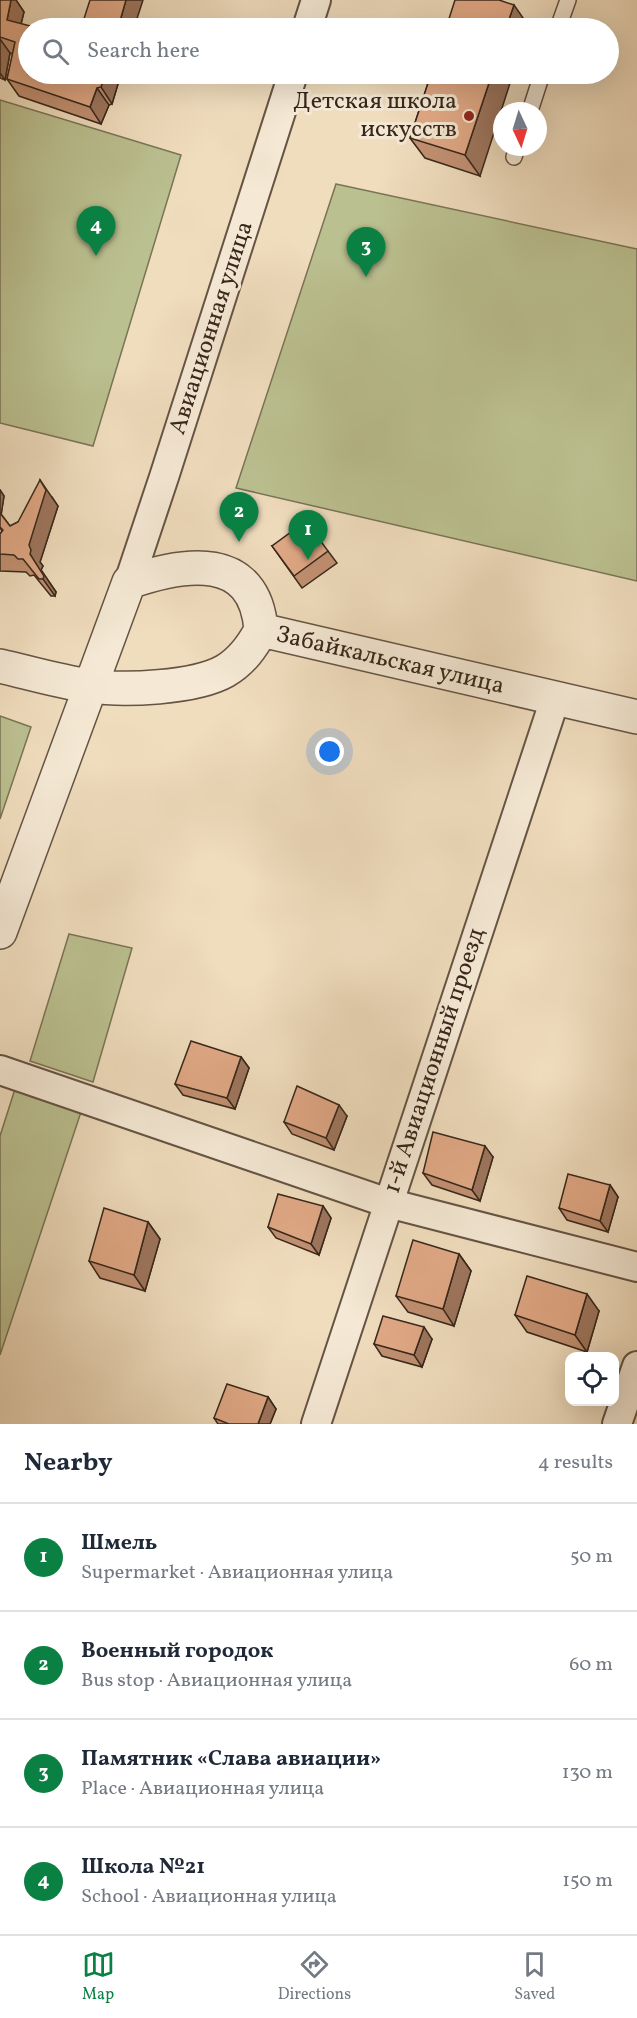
<!DOCTYPE html>
<meta charset="utf-8">
<style>
body{margin:0;font-family:Vollkorn,serif;background:#f6f6f7;color:#1f2937}
.controls{position:absolute;right:18px;bottom:18px;display:grid;overflow:hidden;border-radius:12px;box-shadow:0 6px 24px #0002}
.controls button{width:54px;height:54px;display:grid;place-items:center;padding:0;border:0;border-bottom:2px solid #e0e1e3;background:#fff;color:#1f2937;font:30px sans-serif}
.compass{position:absolute;left:493px;top:102px;width:54px;height:54px;border-radius:50%;background:#fff;box-shadow:0 6px 24px #0002;rotate:176deg}
.you{position:absolute;left:330px;top:752px;width:21px;height:21px;margin:-15px;border:4px solid #fff;border-radius:50%;background:#1a73e8;box-shadow:0 0 0 9px #1a73e833}
.badge{display:grid;place-items:center;width:39px;height:39px;border-radius:50%;background:#0b8043;color:#fff;font-size:20px;font-weight:700}
.pin{position:absolute;translate:-50% -50px;filter:drop-shadow(0 2px 3px #0008)}
.pin::after{content:'';position:absolute;top:32px;width:21px;height:18px;background:inherit;clip-path:polygon(0 0,100% 0,50% 100%)}
.list{margin:0;padding:0;list-style:none}
h2{display:flex;justify-content:space-between;align-items:center;height:78px;margin:0;padding:0 24px;font-size:26px}
h2 small{font-size:20px;font-weight:400;color:#747a83}
.list li{display:grid;grid-template-columns:39px 1fr auto;gap:18px;align-items:center;box-sizing:border-box;height:108px;padding:0 24px;border-top:2px solid #e0e1e3}
.list b{display:block;font-size:22px;white-space:nowrap}
.list p{margin:0;font-size:20px;white-space:nowrap;color:#747a83}
.list em{font-size:20px;font-style:normal;color:#747a83}
.icon{flex:none;width:33px;height:33px;fill:none;stroke:currentColor;stroke-width:2;stroke-linecap:round;stroke-linejoin:round}
.map{position:relative;flex:none;width:637px;height:1424px;overflow:hidden}
.search{position:absolute;background:#fff;box-shadow:0 6px 24px #0002;left:18px;right:18px;top:18px;height:66px;display:flex;align-items:center;gap:15px;box-sizing:border-box;padding:0 21px;border-radius:33px;color:#747a83;font-size:22px}
.sheet{height:510px;background:#fff}
nav{display:flex;justify-content:space-around;align-items:center;box-sizing:border-box;height:84px;border-top:2px solid #e0e1e3;background:#fff;font-size:16px;color:#747a83}
nav a{display:grid;justify-items:center;gap:3px}
nav .on{color:#0b8043}
.map>svg:first-child{display:block}
.green{fill:#bbc090;stroke:#797456;stroke-width:1.5}
.lines{fill:none;stroke-linecap:round;stroke-linejoin:round}
.service-casing{stroke:#655444;stroke-width:18}
.minor-casing{stroke:#655444;stroke-width:32}
.tertiary-casing{stroke:#655444;stroke-width:36}
.service{stroke:#f5e9d5;stroke-width:15}
.minor{stroke:#f5e9d5;stroke-width:28}
.tertiary{stroke:#f5e9d5;stroke-width:33}
.wall{fill:#c29173;stroke:#37271b;stroke-width:1.5}
.shaded-wall{fill:#9e765e;stroke:#37271b;stroke-width:1.5}
.building{fill:#e1a986;stroke:#37271b;stroke-width:1.5}
.poi-dot{fill:#8f2418;stroke:#f5e9d5;stroke-width:2}
.labels{text-anchor:middle;dominant-baseline:central;stroke-width:6;stroke-linejoin:round;paint-order:stroke}
.poi-label{font-size:24px;fill:#37271b;stroke:#f5e9d5;text-anchor:end}
.street-label{font-size:24px;fill:#37271b;stroke:#f5e9d5}
</style>
<div class="map">
<svg width="637" height="1424" viewBox="0 0 637 1424">
<rect width="100%" height="100%" fill="#f0ddbe"/>
<filter id="stains"><feTurbulence type="fractalNoise" baseFrequency=".00333" numOctaves="4"/><feColorMatrix values="0 0 0 0 .2 0 0 0 0 .09 0 0 0 0 .02 0 0 0 .5 -.17"/></filter>
<radialGradient id="worn" r=".72"><stop offset=".6" stop-color="#630" stop-opacity="0"/><stop offset="1" stop-color="#630" stop-opacity=".3"/></radialGradient>
<path class="green" d="M0,100L181,155L93,446L0,423Z
M336,184L637,249V581L236,488Z
M0,716L31,727L0,819Z
M69,934L132,948L93,1082L30,1061Z
M15,1089L81,1112L0,1355V1136Z"/>
<g class="lines">
<g class="service-casing">
<path id="service" d="M558,28L568,0
M530,111L542,74
M514,157L517,147"/>
</g>
<g class="minor-casing">
<path id="minor" d="M307,28L316,0
M129,582L164,477L293,74
M0,1070L388,1203L637,1267
M316,1424L555,699
M617,1424L637,1366"/>
</g>
<g class="tertiary-casing">
<path id="tertiary" d="M261,630L637,717
M0,666C30,673 60,682 90,686C124,691 195,688 225,671C242,661 252,647 261,630
M0,932L129,582C184,563 255,551 261,630"/>
</g>
<use href="#service" class="service"/>
<use href="#minor" class="minor"/>
<use href="#tertiary" class="tertiary"/>
</g>
<path class="wall" d="M0,0H16L24,12L21,24L121,74L112,104L109,105L101,124L19,96L7,79L13,54L10,53L5,80L0,78Z
M431,74L480,176L425,158L410,138Z
M0,490L4,496L1,514L10,526L18,522L52,497L58,506L40,562L43,566L41,570L56,592L55,596H51L34,575L30,576L26,572L0,571V534L2,531L0,528Z
M272,546L328,551L337,563L302,588Z
M241,1057L249,1068L235,1109L183,1095L175,1084Z
M347,1116L334,1150L292,1134L284,1122Z
M493,1157L480,1201L432,1185L423,1173Z
M610,1185L618,1197L608,1232L567,1220L559,1208Z
M323,1206L331,1218L319,1255L276,1238L268,1227Z
M148,1222L160,1239L145,1291L100,1278L89,1261Z
M459,1254L471,1271L454,1326L408,1312L396,1296Z
M599,1311L587,1352L527,1332L515,1315Z
M432,1339L422,1367L382,1356L374,1344Z
M268,1397L276,1409L270,1424H218L214,1418Z"/>
<path class="shaded-wall" d="M11,0H16L24,12L18,36L7,20Z
M126,0H143L134,28H118Z
M514,5L528,25L527,28H506Z
M0,39L10,53L5,80L0,73Z
M105,74H121L112,104L101,87Z
M492,74H513L480,176L465,155Z
M97,88L109,105L101,124L90,107Z
M40,480L58,506L40,562L43,566L41,570L56,592L55,596L43,579L30,554L29,545Z
M0,490L4,496L1,516L0,514Z
M241,1057L249,1068L235,1109L227,1098Z
M339,1105L347,1116L334,1150L326,1138Z
M485,1146L493,1157L480,1201L472,1190Z
M610,1185L618,1197L608,1232L600,1221Z
M323,1206L331,1218L319,1255L311,1244Z
M148,1222L160,1239L145,1291L134,1275Z
M459,1254L471,1271L454,1326L443,1309Z
M587,1294L599,1311L587,1352L575,1335Z
M424,1327L432,1339L422,1367L414,1355Z
M268,1397L276,1409L270,1424H258Z"/>
<path class="building" d="M0,0H11L7,20L38,28H28V74H105L101,87L97,88L90,107L7,79L15,42L0,37Z
M90,0H126L118,28H81Z
M455,0H499L514,5L506,28H446Z
M431,74H492L465,155L410,138Z
M40,480L46,490L29,545L31,550L30,554L44,576L43,579H39L23,559H18L14,555L0,554V534L3,530L0,527V513L10,526L18,522Z
M306,521L328,551L294,576L272,546Z
M191,1041L241,1057L227,1098L175,1084Z
M297,1086L339,1105L326,1138L284,1122Z
M433,1132L485,1146L472,1190L423,1173Z
M568,1174L610,1185L600,1221L559,1208Z
M278,1194L323,1206L311,1244L268,1227Z
M104,1208L148,1222L134,1275L89,1261Z
M413,1240L459,1254L443,1309L396,1296Z
M527,1276L587,1294L575,1335L515,1315Z
M383,1316L424,1327L414,1355L374,1344Z
M227,1384L268,1397L258,1424H229L214,1418Z"/>
<circle class="poi-dot" cx="469" cy="116" r="6"/>
<g class="labels">
<g class="poi-label">
<text x="457" y="102">Детская школа<tspan x="457" dy="28">искусств</tspan></text>
</g>
<g class="street-label">
<text transform="translate(212 328) rotate(-72)">Авиационная улица</text>
<text transform="translate(390 661) rotate(13)">Забайкальская улица</text>
<text transform="translate(435 1061) rotate(-72)">1-й Авиационный проезд</text>
</g>
</g>
<rect width="100%" height="100%" filter="url(#stains)"/>
<rect width="100%" height="100%" fill="url(#worn)"/>
</svg>
<div class="controls">
<button><svg class="icon" aria-label="locate" viewBox="0 0 24 24"><circle cx="12" cy="12" r="6"/><path d="M12 2v4M12 18v4M2 12h4M18 12h4"/></svg></button>
</div>
<svg class="compass" viewBox="-18 -18 36 36"><path d="M0-13l5 13h-10z" fill="#e53935"/><path d="M0 13l5-13h-10z" fill="#747a83"/></svg>
<div class="you"></div>
<div class="pin badge" style="left:308px;top:560px">1</div>
<div class="pin badge" style="left:239px;top:542px">2</div>
<div class="pin badge" style="left:366px;top:277px">3</div>
<div class="pin badge" style="left:96px;top:256px">4</div>
<div class="search"><svg class="icon" aria-label="search" viewBox="0 0 24 24"><circle cx="10" cy="10" r="6"/><path d="M15 15l6 6"/></svg>Search here</div>
</div>
<section class="sheet">
<h2>Nearby<small>4 results</small></h2>
<ul class="list">
<li><span class="badge">1</span><div><b>Шмель</b><p>Supermarket · Авиационная улица</p></div><em>50 m</em></li>
<li><span class="badge">2</span><div><b>Военный городок</b><p>Bus stop · Авиационная улица</p></div><em>60 m</em></li>
<li><span class="badge">3</span><div><b>Памятник «Слава авиации»</b><p>Place · Авиационная улица</p></div><em>130 m</em></li>
<li><span class="badge">4</span><div><b>Школа №21</b><p>School · Авиационная улица</p></div><em>150 m</em></li>
</ul>
</section>
<nav>
<a class="on"><svg class="icon" aria-label="map" viewBox="0 0 24 24"><path d="M3 6l6-2 6 2 6-2v14l-6 2-6-2-6 2zM9 4v14M15 6v14"/></svg>Map</a>
<a><svg class="icon" aria-label="directions" viewBox="0 0 24 24"><path d="M12 3l9 9-9 9-9-9zM9 14v-3h6M13 9l2 2-2 2"/></svg>Directions</a>
<a><svg class="icon" aria-label="saved" viewBox="0 0 24 24"><path d="M7 4h10v16l-5-4-5 4z"/></svg>Saved</a>
</nav>
